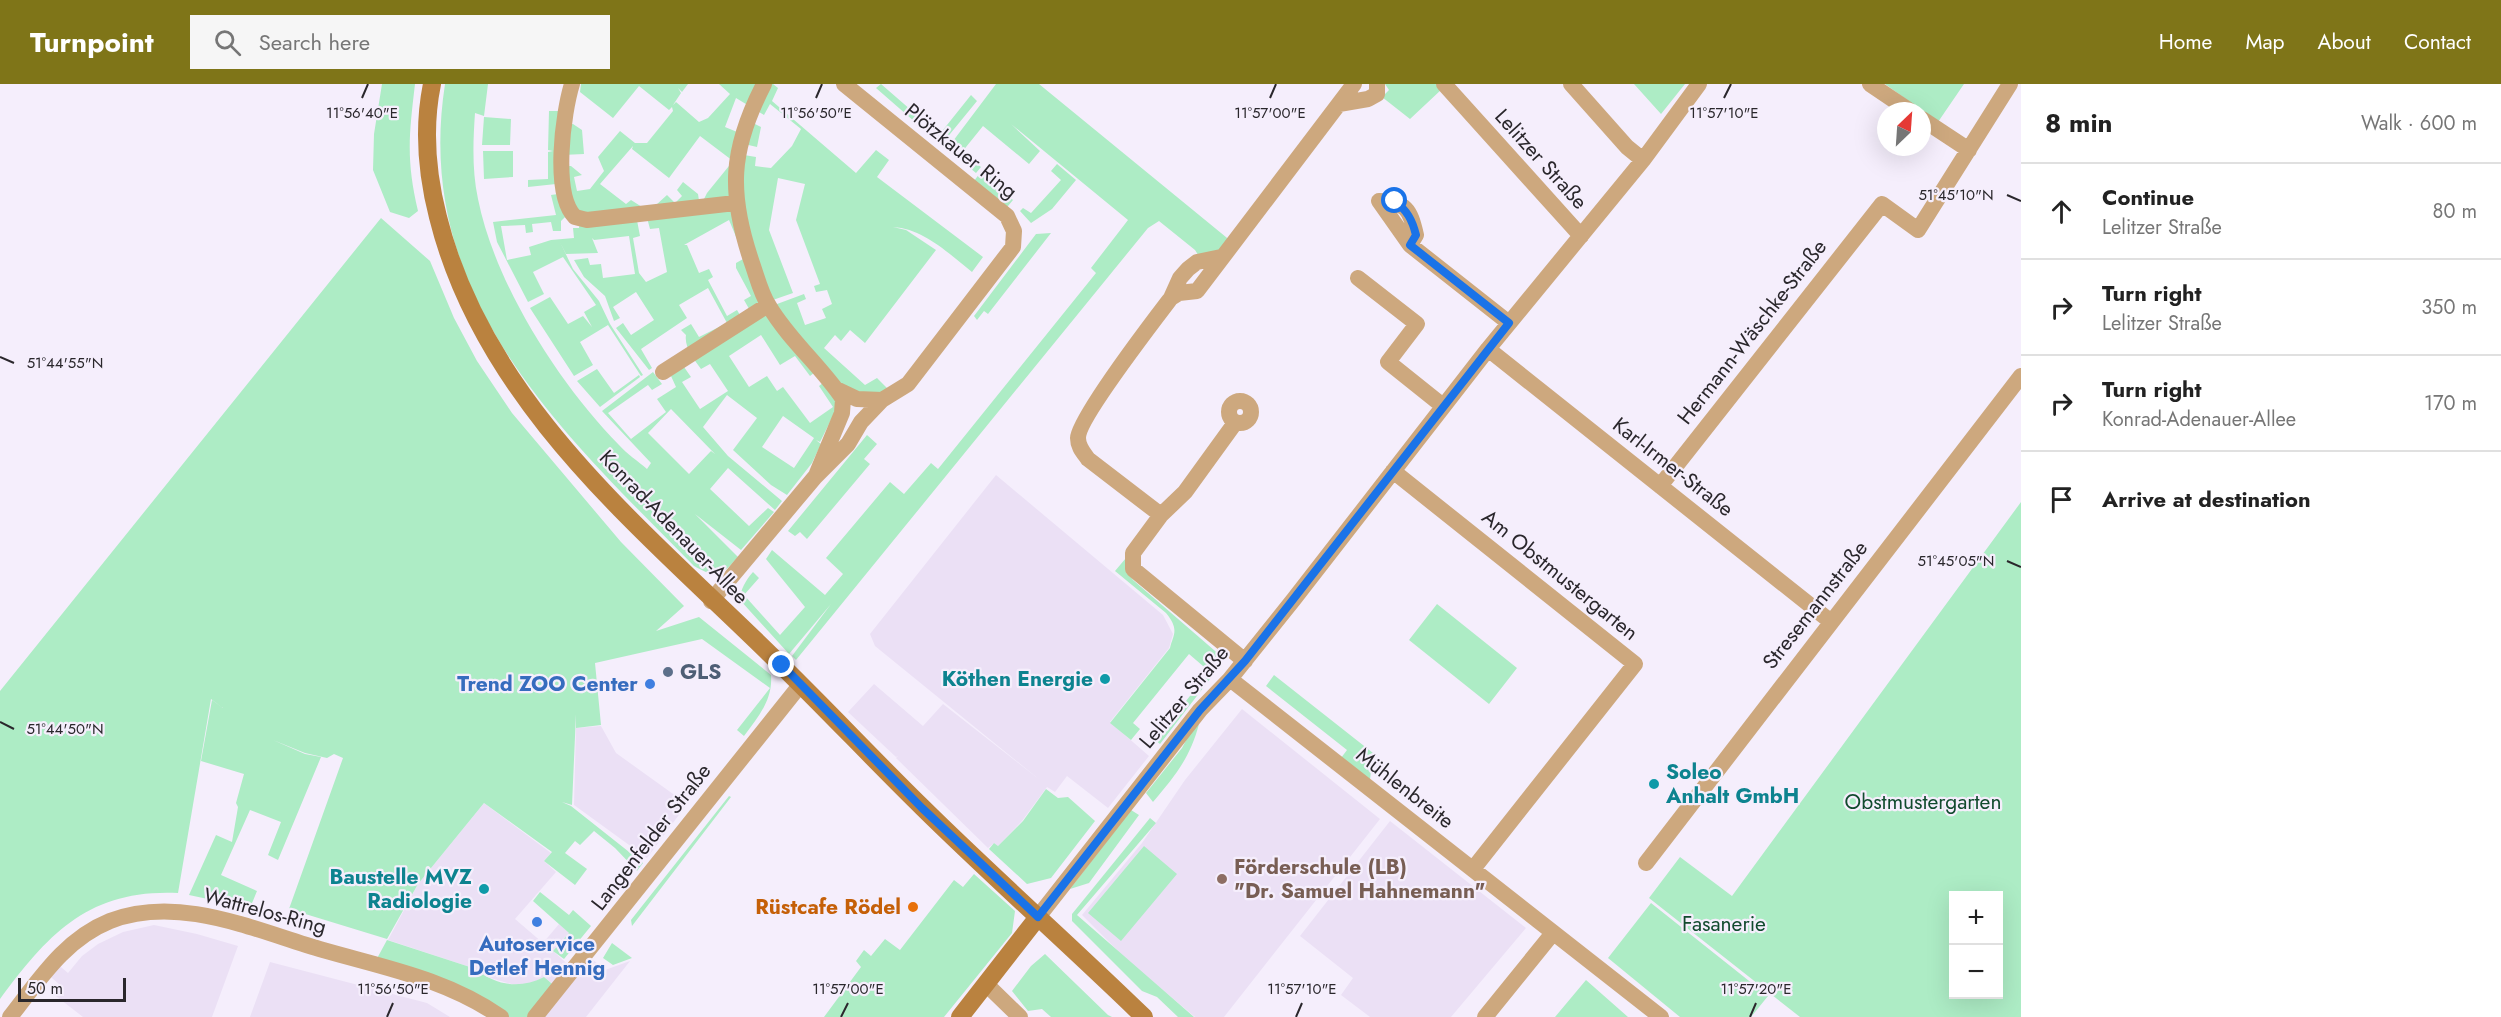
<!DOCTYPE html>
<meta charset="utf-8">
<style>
body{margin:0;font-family:Jost,sans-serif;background:#f6f6f6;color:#222}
.controls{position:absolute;right:18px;bottom:18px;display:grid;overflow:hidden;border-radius:0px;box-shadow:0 6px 24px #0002}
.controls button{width:54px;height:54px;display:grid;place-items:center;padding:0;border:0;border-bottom:2px solid #e0e0e0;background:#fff;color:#222;font:30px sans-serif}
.compass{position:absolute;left:1877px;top:18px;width:54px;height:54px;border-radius:50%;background:#fff;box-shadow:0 6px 24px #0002;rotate:25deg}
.scale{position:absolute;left:18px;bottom:15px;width:108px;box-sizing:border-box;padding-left:6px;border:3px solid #2a272c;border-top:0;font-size:16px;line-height:21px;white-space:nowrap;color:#2a272c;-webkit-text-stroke:4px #f5eefc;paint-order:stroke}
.stop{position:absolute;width:18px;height:18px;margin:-14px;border:4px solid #1a73e8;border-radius:50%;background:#fff}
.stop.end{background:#1a73e8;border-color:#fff;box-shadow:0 2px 6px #0008}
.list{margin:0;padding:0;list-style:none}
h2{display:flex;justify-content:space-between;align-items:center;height:78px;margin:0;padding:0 24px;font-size:26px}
h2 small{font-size:20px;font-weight:400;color:#767676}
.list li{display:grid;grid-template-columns:39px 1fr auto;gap:18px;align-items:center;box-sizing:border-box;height:96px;padding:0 24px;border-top:2px solid #e0e0e0}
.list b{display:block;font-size:22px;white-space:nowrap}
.list p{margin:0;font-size:20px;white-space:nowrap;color:#767676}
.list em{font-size:20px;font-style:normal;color:#767676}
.icon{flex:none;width:33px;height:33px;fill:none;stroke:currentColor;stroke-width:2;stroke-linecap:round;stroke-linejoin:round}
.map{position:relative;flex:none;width:2021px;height:933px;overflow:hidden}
header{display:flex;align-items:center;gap:36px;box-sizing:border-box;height:84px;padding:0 30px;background:#7f7518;color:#fff}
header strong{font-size:28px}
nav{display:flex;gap:33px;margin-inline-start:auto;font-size:21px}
.search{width:420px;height:54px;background:#f6f6f6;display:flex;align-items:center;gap:15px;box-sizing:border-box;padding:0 21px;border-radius:0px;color:#767676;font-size:22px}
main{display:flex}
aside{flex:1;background:#fff}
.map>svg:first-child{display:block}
.built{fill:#ebe0f5}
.green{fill:#adecc5;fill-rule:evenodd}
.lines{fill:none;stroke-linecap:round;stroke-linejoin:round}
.street{stroke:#cda87e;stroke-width:16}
.secondary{stroke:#ba823f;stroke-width:18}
.route{stroke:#1a73e8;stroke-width:8}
.ticks{fill:none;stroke:#2a272c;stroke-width:2}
.service-dot{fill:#5c6f8a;stroke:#f5eefc;stroke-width:2}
.culture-dot{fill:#0f9aa8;stroke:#f5eefc;stroke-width:2}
.shop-dot{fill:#3f7fe0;stroke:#f5eefc;stroke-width:2}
.education-dot{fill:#8d6e63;stroke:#f5eefc;stroke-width:2}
.food-dot{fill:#e8710a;stroke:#f5eefc;stroke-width:2}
.labels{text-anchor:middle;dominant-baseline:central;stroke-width:4.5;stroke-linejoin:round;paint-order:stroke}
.street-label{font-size:21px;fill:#2a272c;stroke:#f5eefc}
.service-label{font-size:21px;font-weight:bold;fill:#4e5e75;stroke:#f5eefc;text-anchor:start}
.culture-label{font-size:21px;font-weight:bold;fill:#0d838f;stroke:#f5eefc;text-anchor:end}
.shop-label{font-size:21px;font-weight:bold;fill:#366cbe;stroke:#f5eefc;text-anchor:end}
.park-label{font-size:21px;fill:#114b2e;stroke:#f5eefc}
.education-label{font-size:21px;font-weight:bold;fill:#785e54;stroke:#f5eefc;text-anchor:start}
.food-label{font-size:21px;font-weight:bold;fill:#c56008;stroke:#f5eefc;text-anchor:end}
.ticks-label{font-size:15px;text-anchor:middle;fill:#2a272c;stroke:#f5eefc;stroke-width:4.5;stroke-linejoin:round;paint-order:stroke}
</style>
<header>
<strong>Turnpoint</strong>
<div class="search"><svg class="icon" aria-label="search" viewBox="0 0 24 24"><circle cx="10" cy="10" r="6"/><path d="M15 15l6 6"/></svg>Search here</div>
<nav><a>Home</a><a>Map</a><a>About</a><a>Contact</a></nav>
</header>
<main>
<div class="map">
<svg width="2021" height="933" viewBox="0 0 2021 933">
<rect width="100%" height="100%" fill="#f5eefc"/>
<path class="built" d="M996,391L1163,531L1173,550L1169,564L1110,638L1149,672L1108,724L1067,692L1055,708L1047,703L1022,737L998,762L994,759L988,764L896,674L898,672L896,673L848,628L874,600L923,642L943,620L1040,696L875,562L870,550Z
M1242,625L1380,735L1224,933H1195L1126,875L1082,831L1142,759L1185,696Z
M601,642L616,669L687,720L647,774L574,721L576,644Z
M484,719L551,769L544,777L556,788L515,835L543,859L559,840L569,849L553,867L573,885L585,869L605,886L630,877L586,933H536L558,904L544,893L529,901L518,902L484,892L476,885L388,856L418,800Z
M1390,737L1526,844L1451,933H1370L1341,911L1353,894L1300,852Z
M154,841L197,850L238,862L212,933H83L52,909L59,900L46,889L55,878L68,889L82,872L98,860L123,848Z
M270,878L427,919L450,933H250Z"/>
<path class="green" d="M382,0H415C409,51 406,76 418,127L409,134L390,128L373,86L374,50Z
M445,0H488L484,32L475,29C473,58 472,87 478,115C495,200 559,300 619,361C627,370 638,377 647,385L651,379L602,327L653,288L662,300L652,306L648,301L608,329L631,355L666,328L657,315L676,303L671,292L684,283L691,293L682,298L700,325L728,307L710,280L701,285C694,275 684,263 686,251L681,246L691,240L699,253L727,239L708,204L679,221L687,234L641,265L652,284L649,286L616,244L623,239L631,251L654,236L636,208L613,223L620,234L614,237L605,212L584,193L574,176L588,174L590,181L601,180L603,194L635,190L629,152L594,156L592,154L598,169L566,170L560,158L573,185L599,217L610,240L643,291L641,292L608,241L580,258L593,281L574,292L530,224L550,213L568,240L583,232L592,243L584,228L596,221L563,173L533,188L544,210L528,218L497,158L493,138L556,131L551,111L565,109L563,82H571L582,91L574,93L577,107L590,105L604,87L598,73L620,47L635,59H647L673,27L672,23L669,26L639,2L613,34L580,8L581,0H688L682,8L678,4L681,9L673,21L676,18L699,38L708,34L730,10L719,0H773L778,4L772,17L856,89L876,66L889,76L877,93L983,173L972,188C948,169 924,145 893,143L906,146L936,166L865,259L850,246L841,257L835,251L824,264L865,301L877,294L892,309L837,324L820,358L816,356L821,360L812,379L787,411L771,401L733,366L757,334L727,311L703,343L728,372L782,417L775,426L728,384L710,405L749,442L768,424L774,428L741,466L695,430L738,473C720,493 718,495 694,482C560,346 412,212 445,0ZM736,14L764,31L770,20L801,45L792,62L771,84L755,82L756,73L738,70L740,59L757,63L761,43L747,36L742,50L725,43ZM700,52L733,77L707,109L700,123L698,110L683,98L677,106L682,112L675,119L667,111L646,130L650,145L659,144L667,188L646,198L639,189L633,154L640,152L636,131L642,123L631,116L626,120L600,100L633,62L632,65L669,94ZM778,94L805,100L796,136L820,200L814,202L816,208L827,206L832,220L822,225L826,234L805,241L797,219L806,215L804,210L769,223L767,218L793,209L769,146ZM570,128L580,135L579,144H573L574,154L551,156L529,163L531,171L507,176L501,142L525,141L526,149L533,148L532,140L551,138L553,147H561V137ZM729,136L745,174L736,179V184L751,212L744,216L752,230L743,236L737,226L727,232L708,196L713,193L709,185L699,189L687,161H684ZM761,251L780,281L795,272L810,292L819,285L828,295L819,302L833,323L810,339L783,303L777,307L767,292L749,303L729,272ZM671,325L715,370L711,367L689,390L648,349ZM783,332L814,354L794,384L762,363Z
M881,0L919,33L915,38L876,4Z
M996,0H1039L1232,158L1202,177L1195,166L1159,137L1148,144L796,576L792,572L831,520L789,570L740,516C740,506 746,496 753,488L759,494L744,511L780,551L805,523L766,475L772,466L825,511L843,490L826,474L890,398L904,410L931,379L938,385L1096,189L1091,184L1128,136L1011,40L1040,67L1029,80L983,42L962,68L981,83L976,89L947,65Z
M1385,0H1437L1442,5L1410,35L1382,13L1389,6Z
M1634,0H1685L1661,30Z
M1885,0H1964L1938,38Z
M971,11L977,17L941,61L935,56Z
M549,27H562L564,41L573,40L582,46L584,70L562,71L556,100L528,103V96L548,95V68L553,67L548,66Z
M484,33L511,35L510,61H482Z
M483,67H513V93L484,95Z
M1057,80L1076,96L1052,125L1031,139L1020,127L1023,124L1031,129L1061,96L1051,87Z
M983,85L1008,105L1006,110L1013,116L1003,128L971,101Z
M381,134L430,177L454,234L477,277L512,329L621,458L684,522L656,547L699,533L771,591C773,616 758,633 744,652L737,646L770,604L702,555L595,579L601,641L576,644V630L572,721L562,718L571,722L643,779L637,787L615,764L594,747L580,761L575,757L565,769L587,785L575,801L544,777L552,768L484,719L418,800L387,855L289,825L343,674L334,670L327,674L305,669L273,656L305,670L321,673L278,776L268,771L281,738L250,726L221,791L257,807L250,824L189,811L216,751L232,758L238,723L236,719L244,690L201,677L212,616L223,624L211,615L178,809C89,805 49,849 0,915V607Z
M1051,149L988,230L984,227L977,236L974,232L1036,150Z
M597,285L614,309L639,291L640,293L600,323L577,297Z
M867,351L877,360L864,375L870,380L807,455L800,448L795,452L788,447Z
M2021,418V933H1800L1649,814L1680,773L1732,812ZM1954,812H1998V910H1954Z
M1126,474V486L1133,496L1222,573L1210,588L1189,570L1133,639L1140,645L1131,656L1110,639L1170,564C1173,551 1180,546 1166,529L1115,487Z
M1437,520L1517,584L1489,620L1409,556Z
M1209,588L1213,591L1160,660L1155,656Z
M1274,591L1373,669L1370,696L1341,674L1347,666L1266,602Z
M1199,640C1190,674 1175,692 1153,718L1146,709L1182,664L1192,645Z
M1046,705L1058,714L1068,713L1095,737L1051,794L1027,800L989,765L994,759L998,762L1023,737Z
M729,712L731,713L632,842L631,836Z
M1131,726L1139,731L1089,799L1070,805Z
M1150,734L1156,739L1077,831L1194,933H1178L1157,913L1142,907L1072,837V830Z
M1144,762L1177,790L1121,857L1088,829Z
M974,790L1015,827L1012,849L944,933H824L861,883L856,877L864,866L871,872L885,855L900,866L954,796L963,803Z
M540,808L569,831L573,826L591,842L564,875L553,867L569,849L533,817Z
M1651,819L1768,912L1751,933H1680L1608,874Z
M387,856L476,885C496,902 521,905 544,893L557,904L535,933H502L374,880Z
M612,859L632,874L613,881L603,874Z
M1045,870L1108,931L1112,933H1051L1042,925L1028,927L1012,907L1031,882Z
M1586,896L1628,933H1555Z"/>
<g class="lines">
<path class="street" d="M572,0C563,29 552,110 575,133L587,136L735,119
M764,0C730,66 728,109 752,179C757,193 761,210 769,222C789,256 821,282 843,315L842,329L817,389
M1444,0L1581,152
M1571,0L1627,63L1643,76
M1870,0L1910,27
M1339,20L1368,15L1377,10V0
M1922,35L1969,66
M1410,161L1379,117C1406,118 1410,125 1416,151L1410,161L1509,239
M1221,173L1197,178L1188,185L1180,194L1171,214C1155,235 1078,335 1078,354C1078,363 1083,368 1088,375L1161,431L1133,469V485L1245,577
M1358,194L1417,240L1388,278L1443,322
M1171,214L1179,209L1197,207L1354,0
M1488,265L1830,537
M663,288L768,221
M836,305L857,315L882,316
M1229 328a11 11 0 1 1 22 0a11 11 0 1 1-22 0Z
M1393,387L1635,580L1473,785
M1660,402L1882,120L1918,146L2010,0
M1161,431L1185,408L1235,339
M711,517L815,393L848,360L861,338L882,316L908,300L1013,163L1014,147L1007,132L844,0
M1230,595L1661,933
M1646,779L2021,292
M1038,833L1200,626L1230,595L1294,515L1488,265L1643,76L1699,0
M986,900L1020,933
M10,933C39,896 65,855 110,837C180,810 256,847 323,866C386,884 446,895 501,933
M535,933L801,600
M1485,933L1553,849"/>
<path class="secondary" d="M432,0C423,44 427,90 438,133C485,323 648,449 781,581C829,628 875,677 922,723C995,795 1071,862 1144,933
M960,933L1038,833"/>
</g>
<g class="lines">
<path class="route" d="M782,581L922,724L1038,833L1200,626L1245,577L1509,239L1410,161L1416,151C1412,135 1407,127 1395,117"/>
</g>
<path class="ticks" d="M362,14L368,0M816,14L822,0M1270,14L1276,0M1724,14L1731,0M2007,111L2021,117M0,273L14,279M2007,477L2021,483M0,638L14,645M387,933L393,919M841,933L848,919M1296,933L1302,919M1750,933L1756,919"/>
<circle class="service-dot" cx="668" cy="588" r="6"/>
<g class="culture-dot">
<circle cx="1105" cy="595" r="6"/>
<circle cx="1654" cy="700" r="6"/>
<circle cx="484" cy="805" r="6"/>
</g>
<g class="shop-dot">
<circle cx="650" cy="600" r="6"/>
<circle cx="537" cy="838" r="6"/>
</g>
<circle class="education-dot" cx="1222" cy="795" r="6"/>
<circle class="food-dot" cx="913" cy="823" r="6"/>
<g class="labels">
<g class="street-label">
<text transform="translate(961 67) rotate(39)">Plötzkauer Ring</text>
<text transform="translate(1541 75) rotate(48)">Lelitzer Straße</text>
<text transform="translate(1752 248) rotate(-52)">Hermann-Wäschke-Straße</text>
<text transform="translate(1673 383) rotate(38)">Karl-Irmer-Straße</text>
<text transform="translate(674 443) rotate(46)">Konrad-Adenauer-Allee</text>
<text transform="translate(1560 491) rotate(39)">Am Obstmustergarten</text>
<text transform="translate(1815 521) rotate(-52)">Stresemannstraße</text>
<text transform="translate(1184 613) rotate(-50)">Lelitzer Straße</text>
<text transform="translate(1405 704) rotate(38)">Mühlenbreite</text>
<text transform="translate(651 753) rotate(-52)">Langenfelder Straße</text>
<text transform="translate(265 827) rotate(15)">Wattrelos-Ring</text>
</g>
<g class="service-label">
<text x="680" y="588">GLS</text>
</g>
<g class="culture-label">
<text x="1093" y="595">Köthen Energie</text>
<text x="1666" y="688" text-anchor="start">Soleo<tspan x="1666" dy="24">Anhalt GmbH</tspan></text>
<text x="472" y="793">Baustelle MVZ<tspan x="472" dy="24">Radiologie</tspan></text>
</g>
<g class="shop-label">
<text x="638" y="600">Trend ZOO Center</text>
<text x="537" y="860" text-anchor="middle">Autoservice<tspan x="537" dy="24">Detlef Hennig</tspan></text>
</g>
<g class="park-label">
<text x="1923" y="718">Obstmustergarten</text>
<text x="1724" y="840">Fasanerie</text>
</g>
<g class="education-label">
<text x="1234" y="783">Förderschule (LB)<tspan x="1234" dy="24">"Dr. Samuel Hahnemann"</tspan></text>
</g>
<g class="food-label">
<text x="901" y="823">Rüstcafe Rödel</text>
</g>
</g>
<g class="ticks-label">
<text x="362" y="34">11°56'40"E</text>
<text x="816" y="34">11°56'50"E</text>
<text x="1270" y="34">11°57'00"E</text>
<text x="1724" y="34">11°57'10"E</text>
<text x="1956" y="116">51°45'10"N</text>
<text x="65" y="284">51°44'55"N</text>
<text x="1956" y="482">51°45'05"N</text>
<text x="65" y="650">51°44'50"N</text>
<text x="393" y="910">11°56'50"E</text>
<text x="848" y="910">11°57'00"E</text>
<text x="1302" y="910">11°57'10"E</text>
<text x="1756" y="910">11°57'20"E</text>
</g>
</svg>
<div class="controls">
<button>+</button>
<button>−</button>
</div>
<svg class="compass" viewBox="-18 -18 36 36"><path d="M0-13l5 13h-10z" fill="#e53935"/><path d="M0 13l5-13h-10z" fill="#767676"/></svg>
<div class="scale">50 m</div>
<div class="stop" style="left:1395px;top:117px"></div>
<div class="stop end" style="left:782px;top:581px"></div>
</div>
<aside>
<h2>8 min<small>Walk · 600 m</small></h2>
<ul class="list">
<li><svg class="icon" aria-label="ahead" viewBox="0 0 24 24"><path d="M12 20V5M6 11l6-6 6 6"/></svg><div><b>Continue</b><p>Lelitzer Straße</p></div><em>80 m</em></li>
<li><svg class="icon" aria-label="right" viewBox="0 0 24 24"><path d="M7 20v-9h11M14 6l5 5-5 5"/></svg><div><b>Turn right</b><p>Lelitzer Straße</p></div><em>350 m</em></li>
<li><svg class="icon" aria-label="right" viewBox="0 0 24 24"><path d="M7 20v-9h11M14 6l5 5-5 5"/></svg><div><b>Turn right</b><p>Konrad-Adenauer-Allee</p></div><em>170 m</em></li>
<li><svg class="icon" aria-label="arrive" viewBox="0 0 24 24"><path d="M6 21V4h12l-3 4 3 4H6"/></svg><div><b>Arrive at destination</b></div></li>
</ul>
</aside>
</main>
